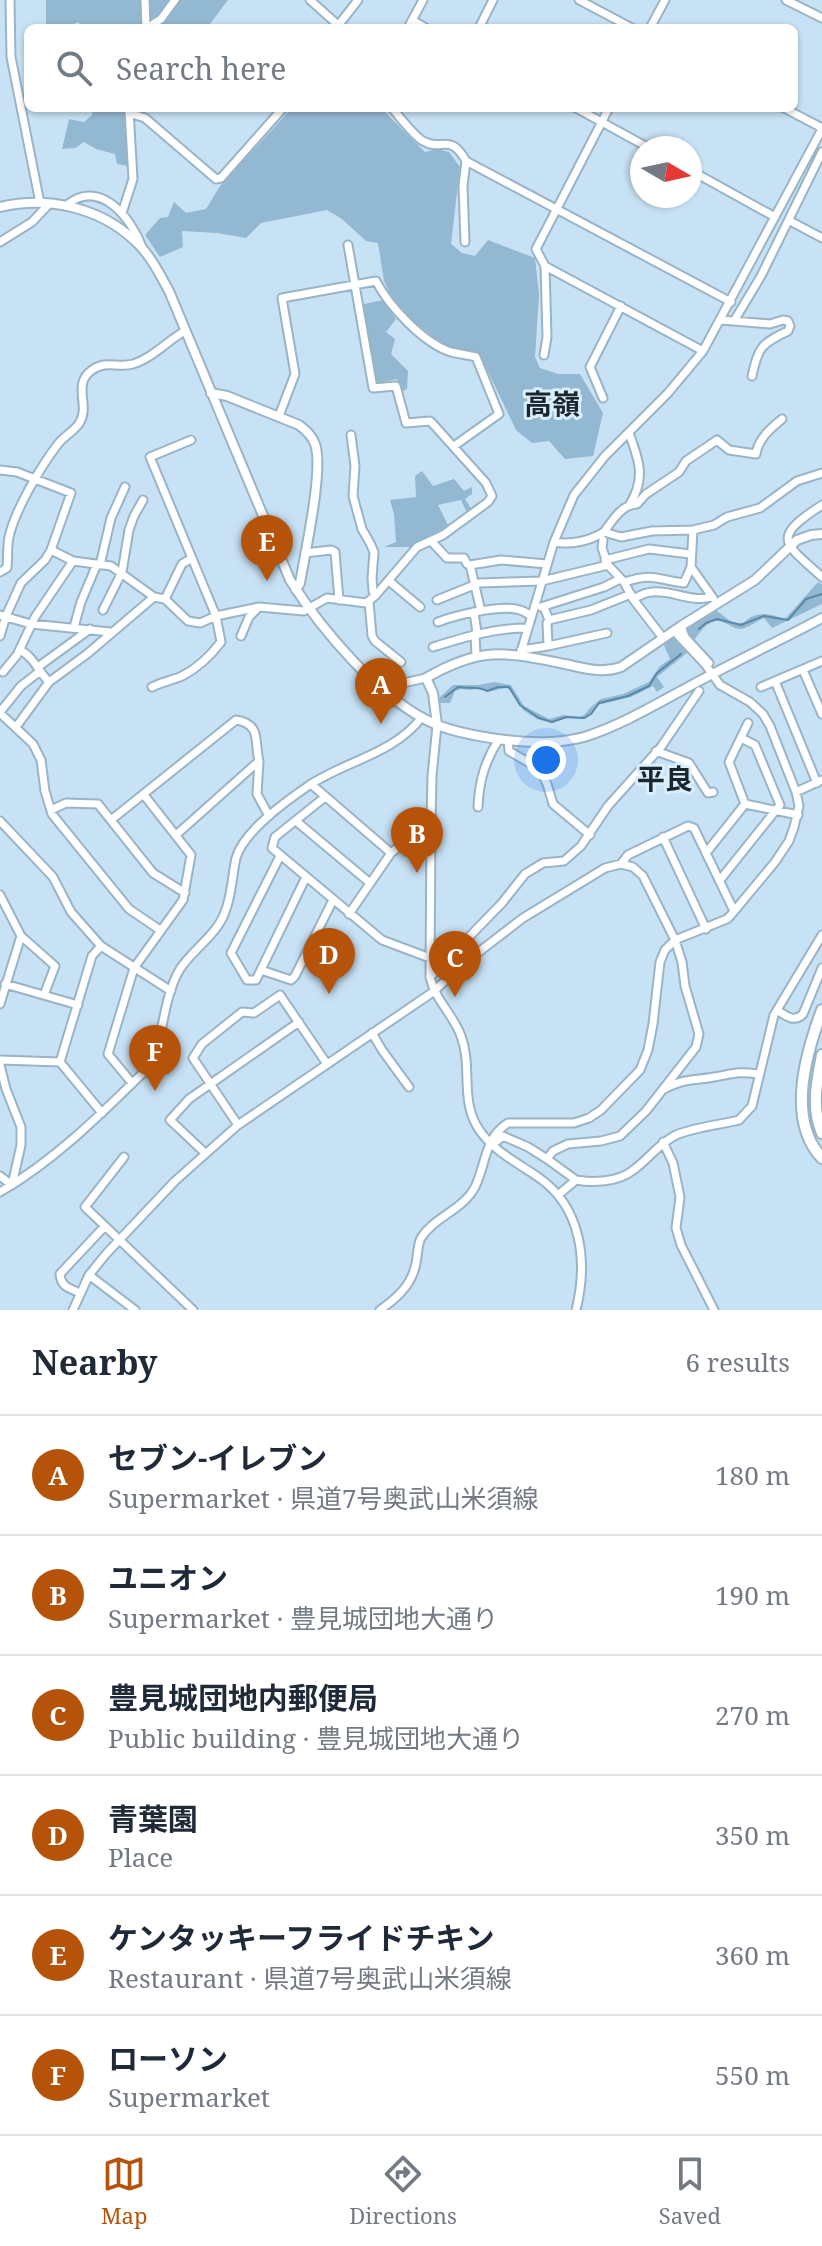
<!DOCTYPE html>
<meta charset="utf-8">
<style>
body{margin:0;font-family:"Noto Serif","Noto Sans JP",serif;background:#f6f6f7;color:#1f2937}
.compass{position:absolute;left:630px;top:136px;width:72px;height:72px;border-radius:50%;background:#fff;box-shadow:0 2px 6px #0004;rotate:99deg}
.you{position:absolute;left:546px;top:760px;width:28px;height:28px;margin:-20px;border:6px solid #fff;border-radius:50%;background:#1a73e8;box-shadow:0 0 0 12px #1a73e833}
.badge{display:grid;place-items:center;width:52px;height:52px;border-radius:50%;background:#b45309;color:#fff;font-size:26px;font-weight:700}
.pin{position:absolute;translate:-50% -66px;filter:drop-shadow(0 2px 4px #0008)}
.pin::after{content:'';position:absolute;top:42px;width:28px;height:24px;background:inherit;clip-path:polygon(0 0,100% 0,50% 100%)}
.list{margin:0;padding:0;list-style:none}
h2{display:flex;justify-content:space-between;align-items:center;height:104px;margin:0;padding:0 32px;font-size:34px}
h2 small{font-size:26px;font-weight:400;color:#747a83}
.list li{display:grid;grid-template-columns:52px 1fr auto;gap:24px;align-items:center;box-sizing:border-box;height:120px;padding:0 32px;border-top:2px solid #e0e1e3}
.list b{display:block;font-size:30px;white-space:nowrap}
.list p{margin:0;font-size:26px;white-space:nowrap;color:#747a83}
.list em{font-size:26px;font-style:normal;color:#747a83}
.icon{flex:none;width:44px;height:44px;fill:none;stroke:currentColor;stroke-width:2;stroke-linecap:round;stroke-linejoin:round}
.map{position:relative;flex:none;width:822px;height:1310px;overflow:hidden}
.search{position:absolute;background:#fff;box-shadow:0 2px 6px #0004;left:24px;right:24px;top:24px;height:88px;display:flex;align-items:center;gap:20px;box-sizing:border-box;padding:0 28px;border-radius:12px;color:#747a83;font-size:30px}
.sheet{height:824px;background:#fff}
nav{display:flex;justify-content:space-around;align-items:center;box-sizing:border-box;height:112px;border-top:2px solid #e0e1e3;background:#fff;font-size:22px;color:#747a83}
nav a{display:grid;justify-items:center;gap:4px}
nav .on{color:#b45309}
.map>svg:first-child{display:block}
.green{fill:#93b8d2}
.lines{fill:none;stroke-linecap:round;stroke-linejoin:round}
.stream{stroke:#5988a8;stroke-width:2}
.minor-casing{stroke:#9ab4c6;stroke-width:11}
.major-casing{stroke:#9ab4c6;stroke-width:12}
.highway-casing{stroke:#9ab4c6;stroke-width:14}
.minor{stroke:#fff;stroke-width:7}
.major{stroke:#fff;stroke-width:8}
.highway{stroke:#fff;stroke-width:10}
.labels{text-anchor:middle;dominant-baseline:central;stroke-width:6;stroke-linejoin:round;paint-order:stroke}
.quarter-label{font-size:28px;font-weight:bold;fill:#1c262d;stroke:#d9effe}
</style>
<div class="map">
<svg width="822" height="1310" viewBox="0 0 822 1310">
<rect width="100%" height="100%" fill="#c8e2f5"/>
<path class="green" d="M46,0H228L207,28H80L79,22L62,28H46Z
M88,108H127L128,166L117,164L115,154L96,149L84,142L75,148L62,149L69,119L84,122L93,114Z
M292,108H381L425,152L437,149L449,152L460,167L451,244L462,253L475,256L488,240L535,258L539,295L535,357L540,368L558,374H580L603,413L593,456L565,459L549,441L532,443L516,430L480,355L444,346L410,318L391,296L384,281L378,243L366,241L342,219L327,210L261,223L246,238L217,233L182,231L183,247L160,257L145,235L160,218L168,217L174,202L186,213L206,209L220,186Z
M383,300L396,319L386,332L395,339L391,354L408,371L407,389L402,392L397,379L373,384L360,305Z
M422,471L433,486L454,479L464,491L472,487V494L465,499L472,510L466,511L461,500L438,505L449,527L411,547H384L396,542L394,514L390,500L416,497L415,476Z
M818,582L822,584V604L772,628L764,618C757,621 748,628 741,629C733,629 729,624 723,622C708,617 700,633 693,642L688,636L686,628L715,610C723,613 729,624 739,623C745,623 746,620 751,617C764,611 772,615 785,619Z
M673,637L687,653L657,677L664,687L657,692L653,686L631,697L598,705L593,713L585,719L567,718L552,723L537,719L523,710L512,691L506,688L487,692L478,688L471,690L461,689L455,691L450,703H440V697L453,685H478L494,682L511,685L524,706L549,719L563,715L579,717L584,715L591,707L601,699L623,694L649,682L660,666L670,659L663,643Z"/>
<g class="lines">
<path class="stream" d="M699,629L706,623L717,619L741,625L764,616L788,620L806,599L822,594
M445,697L458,687C469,689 478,686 487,691L498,687H509L520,705L539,718L552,722L566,717L584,718L591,714L599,703L628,696L649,686L657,673L681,654"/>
<g class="minor-casing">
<path id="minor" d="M10,0L11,57L40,203
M145,0L146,28
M310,0L338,25
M579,0L632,28
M786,0L822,18
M412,20L426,28
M337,27L358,0
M147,28L161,19L175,0
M408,28L423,0
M479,28L493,0
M650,28L665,0
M392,108C400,117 413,135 423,141C442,152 450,132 466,161L731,302
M576,108L649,148
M609,108L536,249L545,266L703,351
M784,108L822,128
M129,113L145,118L216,179L221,178L283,108
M690,170L775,217
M67,205C99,178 131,217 142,247
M122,213L133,179L129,110
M790,221L822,238
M0,242L32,222L49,204
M465,242L463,186L466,161
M721,320L770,324L783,320L788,321L790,326L788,331C762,343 758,347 752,376
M734,321L761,276L822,152
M544,355L547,337L545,266
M603,398L590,367L621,306
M279,416L295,374L282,298L376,281C389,306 423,343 451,352C459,354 468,355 476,357L499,414L454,446
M629,433C639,460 646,478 630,504
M351,435L355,466L353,496L362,529L370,543L374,552L372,578L373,591L375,596
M0,470L17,472L71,493L51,550L45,560L21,583L6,616L0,636
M822,505C771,538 783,542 822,577
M604,532C612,521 622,504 637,504L646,494L679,472L686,461L717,440L729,450L756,454C758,439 771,428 782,419
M603,540L602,548L608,565L624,582L633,599L663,638
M431,541L447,558H464L467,564L470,565
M554,542C571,545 590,541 604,532L621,537L652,531L693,530L714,525L727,517L760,508L797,481L822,473
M51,550L73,561L111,566L154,597L165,599L188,621L200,623L216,616L259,607L304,611L327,598L366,603L375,596L417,547L443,535L488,502L492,496L486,483L433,424L430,421L406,423L396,386L373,388L348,245
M305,553L331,550L335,552L339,600
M605,560L649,549L690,554
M100,565L111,518L125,487
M691,567L713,598
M0,572L7,568C8,558 7,547 9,537C15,510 41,466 58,444C64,436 75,431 80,422C90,405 72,384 92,370C106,360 118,368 133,364C153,358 168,340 185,331
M389,581L420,607
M624,582C655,572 656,580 684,583L691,567L693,530
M165,599L182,564L192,558
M633,599C639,596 646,592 652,592C673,590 691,603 712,597
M437,600L479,583L542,581L608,565
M369,601L372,636L375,641L401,662
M541,607L604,587L620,579
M544,607L549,620L591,610L631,594
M103,610L122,572L129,530L134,516L143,500
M481,611L470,565L501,560L547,564
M474,612L477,633
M0,615L31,624L110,632
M438,622C456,615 502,604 520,610C524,611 528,614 531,616
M681,626L685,637L709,663
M74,627L81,602L97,564
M475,634L476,656
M241,636L249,617L258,608
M548,645L547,623L549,620
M433,647C465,637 494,628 527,628
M20,650C34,657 38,671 49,682
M521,650L548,646L607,633
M520,655L554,542L574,495L605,456L668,393L703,351L822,129
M38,667L90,629
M803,670L822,714
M3,672L17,655L35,617L73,561
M775,681L817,783
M377,683H403L426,678
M152,687C162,682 173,680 182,676C198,668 211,655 221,642L216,616L150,457L191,440
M761,687L822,661
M0,712L21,686L39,672
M0,713L33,744L41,760L45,791L52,814L129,909L160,930
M748,723L729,762L745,804L798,815
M437,725L432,776L431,824L430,977C435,1000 453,1014 461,1036C473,1068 459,1102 480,1131C495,1152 518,1163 538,1177C582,1207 588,1262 576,1310
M16,727L49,682L87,654L154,597
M508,740L509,751L540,769L547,784L553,804L590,835
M656,751L689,763L708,793L713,792
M311,784L391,853
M796,792L822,780
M325,797L275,837L272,848L382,940L430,958
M478,807C479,781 485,761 499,739
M51,810L66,803L98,804L153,873L185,893
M111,820L236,720C262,724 254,742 259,761
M0,821L53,877L71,912L101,946L171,991
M296,821L370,883
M176,835L259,761L257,794L269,816
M663,837L706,929
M706,853L745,804
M280,856L231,953L247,980H256L306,877
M621,864L628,855L688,826L694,828L734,911
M720,880L780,805L755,745L741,738
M0,895L21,936L55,966L44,995
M349,914L391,853L425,825L431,824
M261,970L291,980L295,976L333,900
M430,977L502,903L525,874L543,863L564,861L581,846L608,806L661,747L699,691
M5,984L78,1005
M0,1004L21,936
M778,1011C787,1016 794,1023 803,1014L822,968
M372,1033L382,1050L409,1087
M0,1060L60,1062L102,1113
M60,1062L92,956L101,946
M0,1065L6,1089L21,1127V1145L12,1185L0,1176
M132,1083L108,1054L134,968L183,900L191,855L144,795
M664,1089C686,1078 691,1081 714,1077C733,1074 737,1071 758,1074
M238,1125L193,1058L202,1044L242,1012L254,1013L280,995L327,1064
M497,1141L503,1136L528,1147L547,1159
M663,1142L673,1163L680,1197L676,1228L681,1245L714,1310
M205,1153L170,1120L189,1099L299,1022
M124,1157L85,1207L193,1310
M0,1192C57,1159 104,1111 151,1065L156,1057C162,1030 166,992 180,969C193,949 217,935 225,912C232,895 232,876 236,858C244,831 285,802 308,786C345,761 394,754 422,717
M558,1195L576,1180C592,1183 618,1182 632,1171C648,1160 658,1144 676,1135C695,1127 719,1125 739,1120L752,1106L774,1015L822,935
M89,1275L135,1310
M80,1293C69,1288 61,1287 60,1274L104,1227
M73,1310L89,1275L106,1254L175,1181L238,1125L433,992L467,961L523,918L605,868L621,864L633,867L643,876L675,940L682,962L685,986L699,1034L696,1047L646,1111L620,1136L601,1141L568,1144L553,1151L547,1159L576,1180
M380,1310C397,1298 412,1285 416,1263C418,1255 417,1246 421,1238C434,1217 463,1210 475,1187C486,1165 484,1138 508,1123H574L589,1118L601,1110L640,1070L648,1050L653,1024L660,962L665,950L675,940L727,919L731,915L775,862L789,841L794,827L799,806L796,792L770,726L763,714L750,702L720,685L705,664L674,631"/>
</g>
<g class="major-casing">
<path id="major" d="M0,207C47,196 99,207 134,240C150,254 159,273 169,291L290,580C321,629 381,701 435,724C456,733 482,737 505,740C531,743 558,744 584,737C625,724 665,699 703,679C742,658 783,639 822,618
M211,393L227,396L299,425C306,430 312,436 315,444C324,469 305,553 300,583L296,590
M437,725L433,693L426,678C482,646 505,652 565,664C584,668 602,674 621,667L681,626L755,580L797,540L811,535L822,534"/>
</g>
<g class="highway-casing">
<path id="highway" d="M822,1010C806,1053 786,1120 822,1158
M822,1055C817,1081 811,1107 822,1133"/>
</g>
<use href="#minor" class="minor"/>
<use href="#major" class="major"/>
<use href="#highway" class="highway"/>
</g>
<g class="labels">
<g class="quarter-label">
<text x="552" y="403">高嶺</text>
<text x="665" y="778">平良</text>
</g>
</g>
</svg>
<svg class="compass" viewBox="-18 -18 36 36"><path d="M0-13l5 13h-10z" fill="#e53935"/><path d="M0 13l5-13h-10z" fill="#747a83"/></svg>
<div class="you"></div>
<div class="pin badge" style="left:381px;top:724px">A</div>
<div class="pin badge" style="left:417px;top:873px">B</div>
<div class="pin badge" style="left:455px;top:997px">C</div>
<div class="pin badge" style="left:329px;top:994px">D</div>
<div class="pin badge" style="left:267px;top:581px">E</div>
<div class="pin badge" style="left:155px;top:1091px">F</div>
<div class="search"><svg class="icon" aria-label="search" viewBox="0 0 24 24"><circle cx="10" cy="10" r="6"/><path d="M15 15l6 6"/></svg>Search here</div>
</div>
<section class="sheet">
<h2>Nearby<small>6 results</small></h2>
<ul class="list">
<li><span class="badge">A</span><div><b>セブン-イレブン</b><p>Supermarket · 県道7号奥武山米須線</p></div><em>180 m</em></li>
<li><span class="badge">B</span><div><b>ユニオン</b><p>Supermarket · 豊見城団地大通り</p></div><em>190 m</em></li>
<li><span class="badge">C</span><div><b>豊見城団地内郵便局</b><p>Public building · 豊見城団地大通り</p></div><em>270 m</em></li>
<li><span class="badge">D</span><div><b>青葉園</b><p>Place</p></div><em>350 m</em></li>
<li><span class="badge">E</span><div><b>ケンタッキーフライドチキン</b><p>Restaurant · 県道7号奥武山米須線</p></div><em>360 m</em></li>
<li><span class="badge">F</span><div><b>ローソン</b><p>Supermarket</p></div><em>550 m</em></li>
</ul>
</section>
<nav>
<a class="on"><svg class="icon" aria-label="map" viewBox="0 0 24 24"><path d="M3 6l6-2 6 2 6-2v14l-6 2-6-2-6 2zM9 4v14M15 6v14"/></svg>Map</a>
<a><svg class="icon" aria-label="directions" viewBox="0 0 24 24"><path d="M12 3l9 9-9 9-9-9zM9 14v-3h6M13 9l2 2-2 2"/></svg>Directions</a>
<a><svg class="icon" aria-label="saved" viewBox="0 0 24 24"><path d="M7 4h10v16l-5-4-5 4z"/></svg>Saved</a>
</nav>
